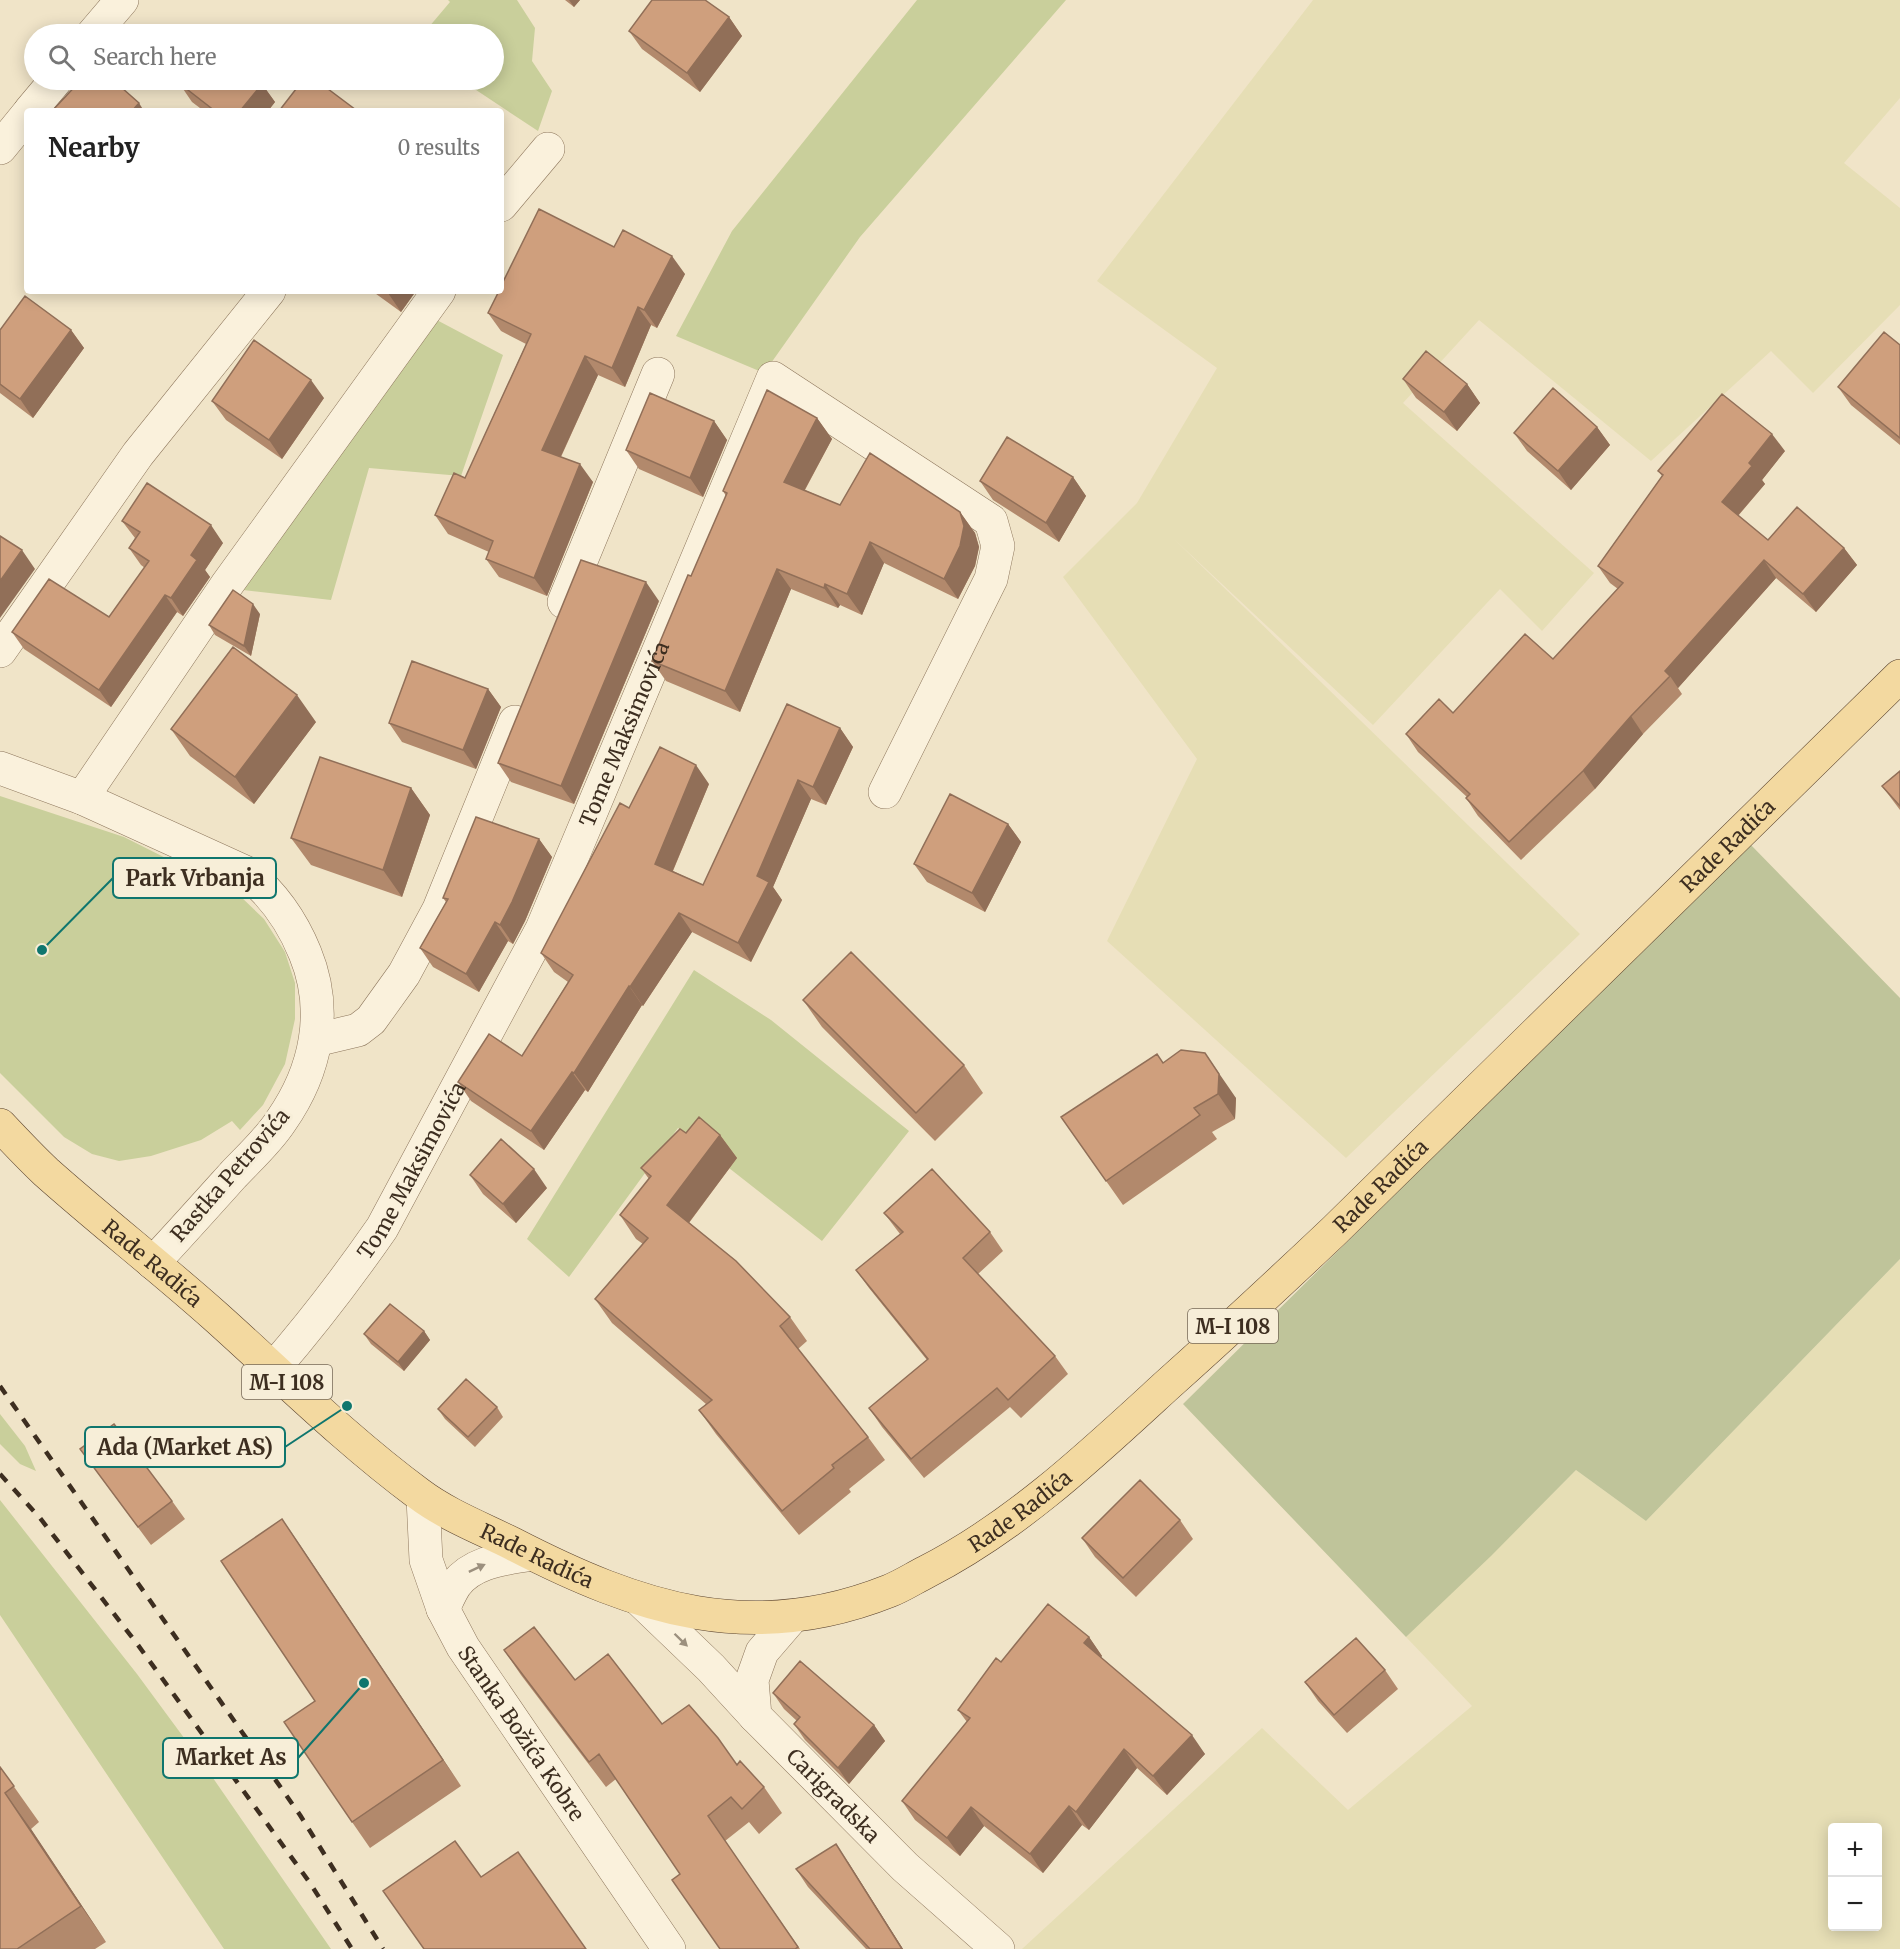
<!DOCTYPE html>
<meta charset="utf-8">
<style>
body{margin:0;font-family:Merriweather,serif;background:#f2f2f2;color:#222}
.controls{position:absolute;right:18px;bottom:18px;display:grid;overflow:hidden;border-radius:6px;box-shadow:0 3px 15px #0003}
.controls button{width:54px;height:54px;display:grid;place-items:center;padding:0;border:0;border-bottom:2px solid #e0e0e0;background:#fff;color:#222;font:30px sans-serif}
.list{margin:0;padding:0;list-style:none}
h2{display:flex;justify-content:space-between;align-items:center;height:78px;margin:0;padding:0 24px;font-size:26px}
h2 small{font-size:20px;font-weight:400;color:#767676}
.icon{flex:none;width:33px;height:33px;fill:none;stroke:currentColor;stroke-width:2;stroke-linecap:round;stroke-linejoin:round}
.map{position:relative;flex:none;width:1900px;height:1949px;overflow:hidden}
.search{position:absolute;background:#fff;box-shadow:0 3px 15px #0003;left:24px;top:24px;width:480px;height:66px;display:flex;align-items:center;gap:15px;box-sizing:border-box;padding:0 21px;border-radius:33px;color:#767676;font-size:22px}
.panel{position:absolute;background:#fff;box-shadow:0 3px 15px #0003;left:24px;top:108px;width:480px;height:186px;border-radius:6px}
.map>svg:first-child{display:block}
.farmland{fill:#e6deb5;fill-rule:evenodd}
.green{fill:#c9cf9b}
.cemetery{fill:#bfc49a}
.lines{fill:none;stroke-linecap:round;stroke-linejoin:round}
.minor-casing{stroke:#8d765c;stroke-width:34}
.tertiary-casing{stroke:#8d765c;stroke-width:34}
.primary-casing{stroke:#5b4430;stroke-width:34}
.minor{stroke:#faf1dc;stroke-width:33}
.tertiary{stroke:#faf1dc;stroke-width:33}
.primary{stroke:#f3d9a0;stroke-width:33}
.rail{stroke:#3d2e20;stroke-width:4.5;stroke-dasharray:10 10;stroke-linecap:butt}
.wall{fill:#b2896c}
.shaded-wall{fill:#916f58}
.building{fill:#cf9f7d;stroke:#916f58;stroke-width:1.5}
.oneway{fill:#9c907e}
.labels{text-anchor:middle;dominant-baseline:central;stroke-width:6;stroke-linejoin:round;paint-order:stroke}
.shield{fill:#f7eed8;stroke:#756857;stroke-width:1.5}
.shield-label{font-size:20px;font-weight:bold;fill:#3d2e20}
.street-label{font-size:21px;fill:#3d2e20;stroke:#f7eed8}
.leader{fill:none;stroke:#0f766e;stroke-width:2}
.callout-dot{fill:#0f766e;stroke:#f7eed8;stroke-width:2}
.callout{fill:#f7eed8;stroke:#0f766e;stroke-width:2}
.callout-label{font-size:22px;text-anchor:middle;font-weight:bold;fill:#3d2e20}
</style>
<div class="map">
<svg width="1900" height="1949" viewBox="0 0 1900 1949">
<rect width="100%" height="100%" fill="#f0e4c8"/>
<path class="farmland" d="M1313,0H1900V98L1844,163L1900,208V305L1813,393L1771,351L1651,461L1479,320L1403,403L1594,573L1542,631L1500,589L1373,725L1175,540L1580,934L1346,1158L1107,941L1197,759L1063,577L1137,503L1217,368L1097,281Z
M1900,1259V1949H1022L1262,1728L1348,1810L1472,1706L1406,1637L1491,1555L1576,1470L1646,1521ZM1832,1828H1878V1926H1832Z"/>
<path class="green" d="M448,0H517L535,28L532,61L552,91L538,131L461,80H494V34H423L450,2Z
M917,0H1066L860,237L764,373L676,336L732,231Z
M433,318L503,355L461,476L369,468L331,600L243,590Z
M0,796L124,837L239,895L264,919L285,952L295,983V1019L285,1064L263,1105L240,1130L232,1121L201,1140L151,1156L119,1161L92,1154L64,1137L0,1073Z
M694,970L771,1020L909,1131L822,1241L678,1128L569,1277L527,1239Z
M0,1414L25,1446L36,1471L20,1464L0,1444Z
M0,1500L137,1674L204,1765L331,1949H224L0,1615Z"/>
<path class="cemetery" d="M1750,844L1900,998V1259L1646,1521L1576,1470L1491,1556L1406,1637L1183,1404Z"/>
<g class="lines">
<g class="minor-casing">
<g id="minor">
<path d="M93,34L122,0"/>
<path d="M30,111L56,80"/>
<path d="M0,148L27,115"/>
<path d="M501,205L548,149"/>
<path d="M564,602L658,374"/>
<path d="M0,651L138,454L269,291"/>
<path d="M0,768L82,798L247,873C274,895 292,921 305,953C329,1011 316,1071 281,1121C268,1141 249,1158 233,1175C206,1205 180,1234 153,1263"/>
<path d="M82,798L226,586L439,291"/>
<path d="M316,1040L358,1030L371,1020L404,974L439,909L515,722"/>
<path id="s1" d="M273,1369C312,1324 348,1277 382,1228L542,929L773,378L991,521L998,546L991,579L885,792"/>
<path d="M639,1599L711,1668L755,1716"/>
<path id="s2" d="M793,1616L762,1652L752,1680L755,1716L905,1867L998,1949"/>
</g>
</g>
<g class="tertiary-casing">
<g id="tertiary">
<path id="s3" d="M423,1498L426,1560L443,1609L463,1647L669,1949"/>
<path d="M443,1609C447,1601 451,1591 456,1584C474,1561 505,1559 531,1554"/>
</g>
</g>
<g class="primary-casing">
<g id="primary">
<path id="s4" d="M0,1125C15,1141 30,1157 46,1172C101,1221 160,1267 215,1316C282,1376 346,1440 419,1494C447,1515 481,1528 513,1544C639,1609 751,1646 889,1591C902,1586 914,1578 926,1572C1016,1526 1091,1455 1165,1387C1222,1336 1278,1284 1334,1231L1900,676"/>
</g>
</g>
<use href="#minor" class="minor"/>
<use href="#tertiary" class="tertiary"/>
<use href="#primary" class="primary"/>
<path class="rail" d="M0,1386L300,1815L383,1949
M0,1474L40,1518L138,1645L310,1883L352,1949"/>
</g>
<path class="wall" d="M565,0H580L574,7Z
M729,17L742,36L700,92L642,49L629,31Z
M179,83L262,84L275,102L268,111H204L192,102Z
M614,247L685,274L657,328L651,325L625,387L598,375L561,457L593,482L547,596L499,577L486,559L489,552L448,534L435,515L465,478L526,344L501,331L488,313Z
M372,291H416L401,312Z
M0,330H71L84,348L33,418L0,393Z
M1900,345V445L1851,405L1838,387Z
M1403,379L1467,384L1480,403L1457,431L1416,398Z
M324,398L282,459L226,420L212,401Z
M817,418L832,439L805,490L840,505L960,512L975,533L979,547L975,566L958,599L884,563L862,615L840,605L838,608L791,589L740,712L666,681L652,661L691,576L726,496L723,491Z
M714,421L727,440L703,497L639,469L626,450Z
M1597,427L1610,445L1571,490L1527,451L1514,433Z
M1785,451L1762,480L1765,484L1738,516L1768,540L1844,548L1857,565L1816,612L1776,578L1678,688L1682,694L1643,734L1595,789L1521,860L1478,816L1466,798L1467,797L1418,752L1406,734L1453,713L1553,659L1618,589L1610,583L1598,566L1662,476L1658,471Z
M1073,477L1086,496L1059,542L993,500L980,481Z
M122,521L223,543L205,570L210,577L183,616L177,612L111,707L24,649L12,632L109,617L145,568L141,565L129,548L135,538Z
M659,601L574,804L511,782L498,763Z
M260,614L251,656L215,635L209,625Z
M488,689L501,707L476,769L402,742L389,723Z
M316,722L254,804L190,756L171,729Z
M840,728L853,747L826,805L811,799L773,887L782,900L751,962L692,932L643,1006L642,1005L588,1092L585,1090L544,1150L471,1101L458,1082L522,1056L568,982L554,972L541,953L629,808L709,784L673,871L703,885Z
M1900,771V810L1882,786Z
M411,788L430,815L402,897L311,865L291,838Z
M1008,824L1021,842L985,912L927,882L914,864Z
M539,839L552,857L525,921L513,944L508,941L479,992L433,967L420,948L446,902L443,898Z
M803,1000L964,1065L983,1093L935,1141L822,1027Z
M1163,1063L1236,1098L1235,1119L1212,1132L1217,1139L1123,1205L1061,1117Z
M686,1133L720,1135L737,1158L689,1223L790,1317L807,1341L798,1349L868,1437L885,1460L849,1489L851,1492L799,1535L716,1434L699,1410L706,1404L612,1323L595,1299L643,1244L636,1239L620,1215L649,1179L641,1168Z
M470,1175L547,1188L516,1223L483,1194Z
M884,1213L990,1232L1003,1251L978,1274L1055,1356L1068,1374L1021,1418L1010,1407L924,1478L882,1427L869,1408L927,1360L869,1288L856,1270L900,1234Z
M424,1331L430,1340L404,1371L371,1344L364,1334Z
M497,1407L503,1417L475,1447L445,1419L438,1409Z
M80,1449L172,1501L185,1519L151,1545Z
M282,1519L461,1786L370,1848L352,1822L315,1701Z
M1180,1520L1193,1539L1136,1597L1095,1557L1082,1538Z
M1089,1637L1102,1656L1101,1657L1205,1754L1167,1795L1137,1768L1089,1830L1082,1825L1043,1873L984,1826L960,1856L915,1820L902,1801L967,1722L958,1710L1001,1662Z
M504,1650L575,1680L662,1724L737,1765L764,1787L782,1813L759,1834L749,1822L725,1841L800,1949H720L680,1874L616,1779L606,1787L521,1675Z
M1385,1670L1398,1689L1347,1733L1318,1701L1305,1682Z
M773,1693L874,1725L885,1741L849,1784L805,1740L794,1724L797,1721L784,1709Z
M0,1767L39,1822L31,1829L106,1942L95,1949H0Z
M848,1862L903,1949H866L808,1887L796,1869Z"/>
<path class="shaded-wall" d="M569,0H580L574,7Z
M729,17L742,36L700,92L687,73Z
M262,84L275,102L268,111H240Z
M139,103L144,111H132Z
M501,167L504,172L501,176Z
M672,256L685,274L657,328L644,310Z
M389,291H416L401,312L388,293Z
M638,307L651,325L625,387L612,368Z
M71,330L84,348L33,418L20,399Z
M585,356L598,375L555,469L542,450Z
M311,380L324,398L282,459L269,440Z
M1467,384L1480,403L1457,431L1444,412Z
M817,418L832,439L798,502L784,482Z
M714,421L727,440L703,497L690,478Z
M1597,427L1610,445L1571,490L1558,471Z
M1772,434L1785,451L1762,480L1765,484L1734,520L1722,502L1749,463Z
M580,464L593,482L547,596L534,578Z
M1073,477L1086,496L1059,542L1046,523Z
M960,512L975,533L979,547L975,566L958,599L944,579Z
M211,525L223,543L205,570L210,577L183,616L171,598L191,555Z
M870,542L884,563L862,615L847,594Z
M1844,548L1857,565L1816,612L1803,594Z
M22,550L35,569L0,618V581Z
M1764,560L1776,578L1678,688L1670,676L1665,671Z
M777,569L791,589L740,712L725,691Z
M646,582L659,601L574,804L561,786Z
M825,584L840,605L838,608L824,588Z
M165,595L177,612L111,707L99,690Z
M253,604L260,614L251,656L244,646Z
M488,689L501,707L476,769L463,750Z
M297,695L316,722L254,804L235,777Z
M1631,716L1643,734L1595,789L1583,771Z
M840,728L853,747L826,805L813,787Z
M696,765L709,784L668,882L655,864Z
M798,780L811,799L773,887L782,900L751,962L738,943L757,876Z
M411,788L430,815L402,897L383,870Z
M1008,824L1021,842L985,912L972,893Z
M539,839L552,857L525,921L513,944L500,925Z
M679,913L692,932L643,1006L630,987Z
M495,922L508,941L479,992L466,974Z
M629,986L642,1005L588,1092L574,1073Z
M1205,1053L1236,1098L1235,1119L1218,1094Z
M572,1072L585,1090L544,1150L531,1131Z
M720,1135L737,1158L684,1229L667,1205Z
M534,1169L547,1188L516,1223L503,1204Z
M424,1331L430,1340L404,1371L398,1362Z
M282,1519L300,1545L461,1786L443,1760Z
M1089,1637L1102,1656L1097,1662L1084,1643Z
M874,1725L885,1741L849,1784L838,1768Z
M1192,1735L1205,1754L1167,1795L1153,1776Z
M1124,1749L1137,1768L1089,1830L1076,1812Z
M5,1793L31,1829L106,1942L81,1906Z
M1069,1806L1082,1825L1043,1873L1030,1854Z
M971,1807L984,1826L960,1856L947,1838Z
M836,1844L848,1862L903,1949H902Z"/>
<path class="building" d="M652,0H705L729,17L687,73L629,31Z
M81,80H113L139,103L132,111H52Z
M182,80H257L262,84L240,111H215L179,83Z
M303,80H316L356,110L279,111Z
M539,209L614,247L623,230L672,256L644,310L638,307L612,368L585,356L542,450L580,464L534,578L486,559L493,541L435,515L454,473L465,478L531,334L488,313L499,291H501V286Z
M25,296L71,330L20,399L0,384V330Z
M1884,332L1900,345V438L1838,387Z
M254,340L311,380L269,440L212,401Z
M1426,351L1467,384L1444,412L1403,379Z
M1553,388L1597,427L1558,471L1514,433Z
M767,390L817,418L784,482L840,505L870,453L960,512L964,526L960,546L944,579L870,542L847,594L825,584L824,588L777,569L725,691L652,661L688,575L691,576L727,493L723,491Z
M650,393L714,421L690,478L626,450Z
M1722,394L1772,434L1749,463L1752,466L1722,502L1768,540L1797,507L1844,548L1803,594L1764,560L1665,671L1670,676L1631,716L1583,771L1509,842L1466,798L1470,794L1406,734L1439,699L1453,713L1525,634L1553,659L1623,583L1598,566L1663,475L1658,471Z
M1007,437L1073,477L1046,523L980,481Z
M147,483L211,525L191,555L197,560L171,598L165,595L99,690L12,632L49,579L109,617L149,561L129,548L140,532L122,521Z
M0,536L22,550L0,581Z
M581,560L646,582L561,786L498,763Z
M233,590L253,604L244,646L209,625Z
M233,647L297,695L235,777L171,729Z
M412,661L488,689L463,750L389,723Z
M787,704L840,728L813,787L798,780L757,876L769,882L738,943L679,913L630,987L629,986L574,1073L572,1072L531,1131L458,1082L489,1034L522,1056L573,975L541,953L620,803L629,808L660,747L696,765L655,864L703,885Z
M320,757L411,788L383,870L291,838Z
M1900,771V806L1882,786Z
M950,794L1008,824L972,893L914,864Z
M476,817L539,839L512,902L500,925L495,922L466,974L420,948L448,899L443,898Z
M851,952L964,1065L916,1113L803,1000Z
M1181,1050L1205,1053L1219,1074L1218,1094L1194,1108L1200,1115L1106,1181L1061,1117L1157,1054L1163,1063Z
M699,1117L720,1135L667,1205L736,1261L790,1317L780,1326L868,1437L832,1465L834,1468L782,1511L699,1410L712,1400L595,1299L648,1238L620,1215L651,1176L641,1168L680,1129L686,1133Z
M501,1139L534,1169L503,1204L470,1175Z
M932,1169L990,1232L963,1258L1055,1356L1008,1400L997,1388L911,1459L869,1408L928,1359L856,1270L903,1232L884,1213Z
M390,1304L424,1331L398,1362L364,1334Z
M466,1379L497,1407L468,1437L438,1409Z
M114,1424L172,1501L138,1527L80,1449Z
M1140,1480L1180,1520L1123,1578L1082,1538Z
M282,1519L443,1760L352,1822L284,1722L315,1701L221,1561Z
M1048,1604L1089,1637L1084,1643L1192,1735L1153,1776L1124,1749L1076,1812L1069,1806L1030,1854L971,1807L947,1838L902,1801L970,1718L958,1710L996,1658L1001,1662Z
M534,1627L575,1680L608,1654L662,1724L689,1705L718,1738L737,1765L740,1761L764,1787L742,1809L731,1797L708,1816L798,1947L795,1949H720L672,1880L680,1874L599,1754L589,1762L504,1650Z
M1356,1638L1385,1670L1334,1715L1305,1682Z
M800,1661L874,1725L838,1768L794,1724L800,1717L773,1693Z
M0,1767L14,1786L5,1793L81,1906L17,1949H0Z
M455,1841L481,1877L518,1852L586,1949H424L383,1891Z
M836,1844L902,1949H870L796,1869Z"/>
<defs><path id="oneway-solid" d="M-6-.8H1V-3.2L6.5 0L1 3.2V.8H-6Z" transform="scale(1.5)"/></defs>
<g class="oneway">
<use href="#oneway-solid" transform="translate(477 1568) rotate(-25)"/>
<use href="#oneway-solid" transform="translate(681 1640) rotate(44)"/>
</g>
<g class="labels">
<g class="shield">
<rect x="1188" y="1309" width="90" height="34" rx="4.5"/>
<rect x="242" y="1365" width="90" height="34" rx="4.5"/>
</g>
<g class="shield-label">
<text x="1233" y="1326">M-I 108</text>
<text x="287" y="1382">M-I 108</text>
</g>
<g class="street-label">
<text stroke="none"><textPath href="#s1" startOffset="729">Tome Maksimovića</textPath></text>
<text stroke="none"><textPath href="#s4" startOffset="2184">Rade Radića</textPath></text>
<text stroke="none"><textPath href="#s1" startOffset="243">Tome Maksimovića</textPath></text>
<text transform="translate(230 1175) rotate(-49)">Rastka Petrovića</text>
<text stroke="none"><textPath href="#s4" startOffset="1698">Rade Radića</textPath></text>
<text stroke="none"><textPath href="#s4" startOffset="206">Rade Radića</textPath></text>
<text stroke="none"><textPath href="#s4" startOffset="1212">Rade Radića</textPath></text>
<text stroke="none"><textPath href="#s4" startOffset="692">Rade Radića</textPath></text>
<text stroke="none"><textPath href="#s3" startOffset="261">Stanka Božića Kobre</textPath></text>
<text stroke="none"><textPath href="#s2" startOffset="225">Carigradska</textPath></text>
</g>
</g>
<path class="leader" d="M42 950L113 878M347 1406L285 1447M364 1683L298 1758"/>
<g class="callout-dot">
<circle cx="42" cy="950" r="6"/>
<circle cx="347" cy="1406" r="6"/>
<circle cx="364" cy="1683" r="6"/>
</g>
<g class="callout">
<rect x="113" y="858" width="163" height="40" rx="6"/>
<rect x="85" y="1427" width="200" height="40" rx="6"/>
<rect x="163" y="1738" width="135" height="40" rx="6"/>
</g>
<g class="callout-label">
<text x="195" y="886">Park Vrbanja</text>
<text x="185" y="1455">Ada (Market AS)</text>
<text x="231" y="1765">Market As</text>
</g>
</svg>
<div class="controls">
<button>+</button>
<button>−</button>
</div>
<div class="search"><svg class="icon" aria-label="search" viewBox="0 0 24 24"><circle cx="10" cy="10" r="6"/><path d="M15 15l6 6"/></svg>Search here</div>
<section class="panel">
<h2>Nearby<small>0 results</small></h2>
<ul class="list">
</ul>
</section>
</div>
